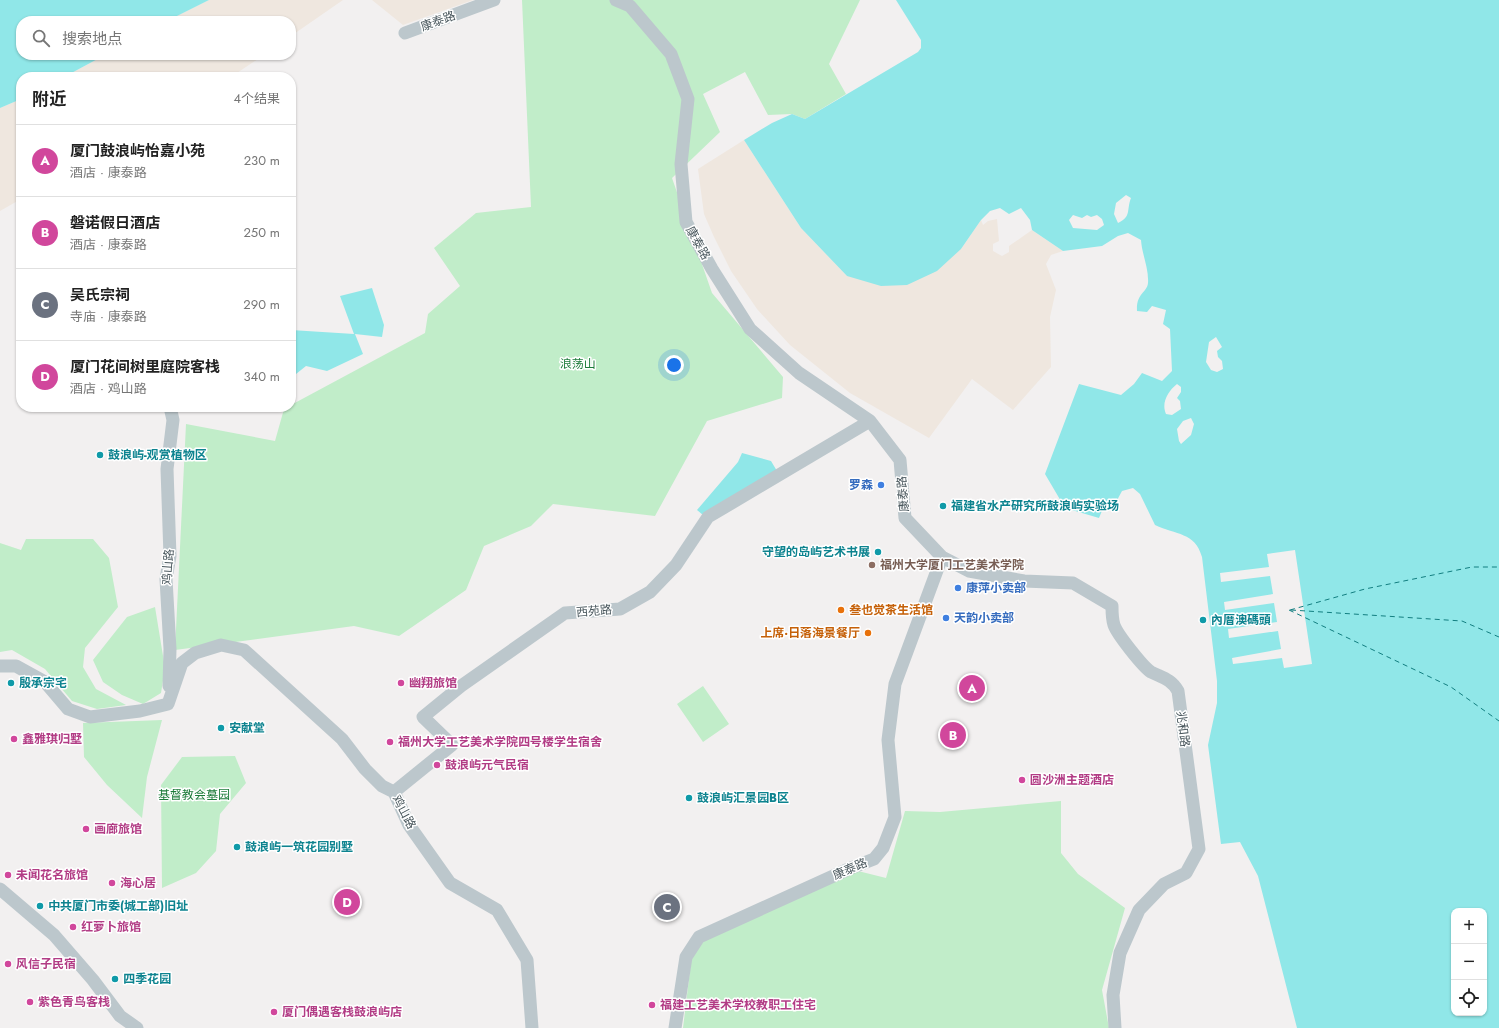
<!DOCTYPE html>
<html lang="zh">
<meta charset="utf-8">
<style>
body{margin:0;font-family:Jost,"Noto Sans SC",sans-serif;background:#f6f6f6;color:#222}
.controls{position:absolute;right:12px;bottom:12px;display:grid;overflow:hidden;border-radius:8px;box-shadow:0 1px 3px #0004}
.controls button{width:36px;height:36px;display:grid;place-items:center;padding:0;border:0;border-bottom:1px solid #e0e0e0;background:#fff;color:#222;font:20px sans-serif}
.you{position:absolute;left:674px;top:365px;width:14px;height:14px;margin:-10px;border:3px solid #fff;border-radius:50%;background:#1a73e8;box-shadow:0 0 0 6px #1a73e833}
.badge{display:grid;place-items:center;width:26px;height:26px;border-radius:50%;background:#d93025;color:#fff;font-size:13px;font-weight:700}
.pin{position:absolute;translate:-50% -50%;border:2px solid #fff;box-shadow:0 1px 4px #0006}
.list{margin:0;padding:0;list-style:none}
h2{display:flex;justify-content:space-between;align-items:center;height:52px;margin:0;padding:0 16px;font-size:17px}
h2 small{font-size:13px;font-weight:400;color:#767676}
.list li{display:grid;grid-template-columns:26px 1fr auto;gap:12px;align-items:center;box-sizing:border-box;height:72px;padding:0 16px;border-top:1px solid #e0e0e0}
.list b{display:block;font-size:15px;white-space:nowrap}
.list p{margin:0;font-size:13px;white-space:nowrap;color:#767676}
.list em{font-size:13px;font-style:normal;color:#767676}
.icon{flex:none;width:22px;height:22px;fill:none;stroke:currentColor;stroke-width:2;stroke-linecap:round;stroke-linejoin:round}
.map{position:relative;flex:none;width:1499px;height:1028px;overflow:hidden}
.search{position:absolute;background:#fff;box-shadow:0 1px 3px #0004;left:16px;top:16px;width:280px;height:44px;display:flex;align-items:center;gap:10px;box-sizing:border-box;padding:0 14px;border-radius:16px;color:#767676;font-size:15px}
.panel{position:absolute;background:#fff;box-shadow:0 1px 3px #0004;left:16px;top:72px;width:280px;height:340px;border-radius:16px}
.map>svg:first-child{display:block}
.green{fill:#c1edc9}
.sand{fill:#efe7df}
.water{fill:#90e7e8;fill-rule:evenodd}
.pier{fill:#f2f0f0}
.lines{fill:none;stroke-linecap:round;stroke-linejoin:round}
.ferry{stroke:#127e80;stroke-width:1;stroke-dasharray:5 4;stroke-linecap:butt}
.street{stroke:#bcc7cc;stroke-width:13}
.culture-dot{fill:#0f9aa8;stroke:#fff;stroke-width:1.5}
.shop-dot{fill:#3f7fe0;stroke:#fff;stroke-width:1.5}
.education-dot{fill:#8d6e63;stroke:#fff;stroke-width:1.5}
.food-dot{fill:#e8710a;stroke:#fff;stroke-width:1.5}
.hotel-dot{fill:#d1479c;stroke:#fff;stroke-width:1.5}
.labels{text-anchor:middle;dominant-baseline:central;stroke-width:3;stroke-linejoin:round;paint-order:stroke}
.street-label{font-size:12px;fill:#49575d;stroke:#fff}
.park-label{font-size:12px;fill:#1c7b39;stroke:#fff}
.culture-label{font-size:12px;font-weight:bold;fill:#0d838f;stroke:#fff;text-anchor:start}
.shop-label{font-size:12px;font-weight:bold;fill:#366cbe;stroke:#fff;text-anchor:start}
.education-label{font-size:12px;font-weight:bold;fill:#785e54;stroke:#fff;text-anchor:start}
.food-label{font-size:12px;font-weight:bold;fill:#c56008;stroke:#fff;text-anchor:start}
.hotel-label{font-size:12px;font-weight:bold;fill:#b23c85;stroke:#fff;text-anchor:start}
</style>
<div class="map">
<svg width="1499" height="1028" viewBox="0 0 1499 1028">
<rect width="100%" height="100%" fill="#f2f0f0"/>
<path class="green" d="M522,0H860L829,64L846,94L805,119L792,114L768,115L745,72L703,94L720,132L672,178L712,293L783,377L782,398L707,421L655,516L553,504L531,526L484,546L466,590L399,636L354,626L175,650L186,424L275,441L284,409L291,407V405L425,333L428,314L460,286L434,248L476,213L531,207Z
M26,539H93L109,558L118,607L85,648L83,667L96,689L126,705L97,709L72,701L45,669L12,650L0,652V543L21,550Z
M155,607L165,668L161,693L143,704L122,695L103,682L93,660L127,617Z
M703,686L729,724L703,742L677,704Z
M162,720L147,777L142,818L107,785L84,757L83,723Z
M235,756L246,783L220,814L216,851L196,873L162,888L161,785L182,757Z
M1061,801V853L1078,874L1125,908L1102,990L1109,1028H683L692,954L704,938L858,871L886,878L905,811L940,812Z"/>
<path class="sand" d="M209,0H343L291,36V21H167Z
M372,0H473L403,25Z
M105,55H264L231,77H64Z
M21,99V199L0,211V108Z
M744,140L801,228L847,276L961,249L981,220L983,225L988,221L997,219L999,241L993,244V251L1002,256L1009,252V246L1032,230L1063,251L1051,255L1046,264L1056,290L1050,317L1051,367L1013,410L972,379L929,438L850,393L790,345L757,309L731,271L714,237L704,214L698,169Z"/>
<path class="water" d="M0,0H209L167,21H21V55H105L64,77H21V99L0,108Z
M896,0H1499V1028H1297L1258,876L1240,842L1221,844L1208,745L1217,703V681L1202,557C1195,532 1176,535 1155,525L1140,494L1133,488L1122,491L1115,504L1106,501L1099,518L1065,508L1045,474L1079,384L1121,395L1134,384L1142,373L1162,381L1172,371L1170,329L1163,324L1166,310L1152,306L1147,312L1137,311C1136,293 1147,293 1148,283C1149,268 1142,255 1141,240L1128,233L1118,236L1102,246L1063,251L1032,230L1030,220L1021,208L1009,214L1000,208L990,211L981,220L961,249L937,271L907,285L881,286L847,276L801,228L744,140L772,123L792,114L805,119L918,52L921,48V40ZM1126,195L1131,198C1126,211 1132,216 1118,223L1114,214L1116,203ZM1073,215L1082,218L1087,215L1091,217L1097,215L1102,219L1104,225L1097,230L1073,228L1069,220ZM1216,337L1222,347L1217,351L1218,357L1222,361L1223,369L1217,372L1211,370L1206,362L1209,342ZM1177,384L1181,387V392L1177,398L1180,401L1181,409L1172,415L1166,414C1161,403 1168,391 1177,384ZM1191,418L1194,424L1191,435L1181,444L1179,441L1177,429L1183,421ZM1454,911H1484V1013H1454Z
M372,288L384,325L382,337L355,334L363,354L327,371L306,366L296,374L291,372V330L354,334L340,296Z
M742,453L771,461L777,471L703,515L697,510L738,462Z"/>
<path class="pier" d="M1295,550L1312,664L1284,668L1282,658L1233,664L1232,658L1281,649L1278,631L1229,638L1228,629L1277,622L1274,603L1225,610L1224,602L1273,594L1270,576L1221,582L1220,573L1269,567L1267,554Z"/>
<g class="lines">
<path class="ferry" d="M1289,610L1451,687L1499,721
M1290,610L1365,589L1472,567H1499
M1291,610L1462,621L1499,637"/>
<path class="street" d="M616,0L630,6L671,54L688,99L681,164L686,222L712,269L750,329L799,373L870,421L900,460L905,518L942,557L895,684L888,740L895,817L883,848L874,859L851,868L699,937L686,957L675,1028
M405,33L494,0
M942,557L969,571L1024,581L1073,583L1112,606C1112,612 1112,619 1114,625C1117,634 1143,667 1151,672C1163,678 1171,679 1178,691L1199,849L1186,873L1164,884L1139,910L1120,953L1113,995L1115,1028
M0,666H16L45,682L68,709L90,717L140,711L168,704L182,663L195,653L221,645L244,650L342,739L365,769L382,786L394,792L409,825L450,883L497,910L527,960L532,1028
M169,686L170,649L166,579L170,556L167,469L173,420L170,407
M394,792L452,745L423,717L461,686L565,613L620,609L650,592L676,565L708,517L870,421
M0,889L54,935L93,980L120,1016L137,1028"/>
</g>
<g class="culture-dot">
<circle cx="100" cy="455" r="4"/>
<circle cx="943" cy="506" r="4"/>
<circle cx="878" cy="552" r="4"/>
<circle cx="1203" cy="620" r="4"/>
<circle cx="11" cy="683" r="4"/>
<circle cx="221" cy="728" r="4"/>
<circle cx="689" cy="798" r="4"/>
<circle cx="237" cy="847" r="4"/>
<circle cx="40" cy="906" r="4"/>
<circle cx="115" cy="979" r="4"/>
</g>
<g class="shop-dot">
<circle cx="881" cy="485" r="4"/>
<circle cx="958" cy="588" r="4"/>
<circle cx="946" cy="618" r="4"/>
</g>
<circle class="education-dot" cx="872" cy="565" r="4"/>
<g class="food-dot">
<circle cx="841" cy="610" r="4"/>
<circle cx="868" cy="633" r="4"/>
</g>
<g class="hotel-dot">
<circle cx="401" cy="683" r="4"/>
<circle cx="14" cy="739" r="4"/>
<circle cx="390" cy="742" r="4"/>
<circle cx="437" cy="765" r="4"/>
<circle cx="1022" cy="780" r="4"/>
<circle cx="86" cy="829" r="4"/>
<circle cx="8" cy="875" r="4"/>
<circle cx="112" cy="883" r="4"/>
<circle cx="73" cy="927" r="4"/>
<circle cx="8" cy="964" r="4"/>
<circle cx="30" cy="1002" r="4"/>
<circle cx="652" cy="1005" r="4"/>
<circle cx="274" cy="1012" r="4"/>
</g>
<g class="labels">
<g class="street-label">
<text transform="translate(438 21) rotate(-20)">康泰路</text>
<text transform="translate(698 243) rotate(61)">康泰路</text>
<text transform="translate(903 494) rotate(-95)">康泰路</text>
<text transform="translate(168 567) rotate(-86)">鸡山路</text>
<text transform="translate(594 611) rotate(-5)">西苑路</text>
<text transform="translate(1183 729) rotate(83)">兆和路</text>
<text transform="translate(404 812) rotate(62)">鸡山路</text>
<text transform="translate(850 869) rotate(-23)">康泰路</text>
</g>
<g class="park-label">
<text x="578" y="364">浪荡山</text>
<text x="194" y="795">基督教会墓园</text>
</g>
<g class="culture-label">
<text x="108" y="455">鼓浪屿-观赏植物区</text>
<text x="951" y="506">福建省水产研究所鼓浪屿实验场</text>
<text x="870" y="552" text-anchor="end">守望的岛屿艺术书展</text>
<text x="1211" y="620">內厝澳碼頭</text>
<text x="19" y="683">殷承宗宅</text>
<text x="229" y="728">安献堂</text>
<text x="697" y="798">鼓浪屿汇景园B区</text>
<text x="245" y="847">鼓浪屿一筑花园别墅</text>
<text x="48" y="906">中共厦门市委(城工部)旧址</text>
<text x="123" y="979">四季花园</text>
</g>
<g class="shop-label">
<text x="873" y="485" text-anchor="end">罗森</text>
<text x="966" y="588">康萍小卖部</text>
<text x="954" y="618">天韵小卖部</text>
</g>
<g class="education-label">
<text x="880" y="565">福州大学厦门工艺美术学院</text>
</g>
<g class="food-label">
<text x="849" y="610">叁也觉茶生活馆</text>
<text x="860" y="633" text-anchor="end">上席·日落海景餐厅</text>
</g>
<g class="hotel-label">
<text x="409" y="683">幽翔旅馆</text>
<text x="22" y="739">鑫雅琪归墅</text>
<text x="398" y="742">福州大学工艺美术学院四号楼学生宿舍</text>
<text x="445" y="765">鼓浪屿元气民宿</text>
<text x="1030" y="780">圆沙洲主题酒店</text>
<text x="94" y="829">画廊旅馆</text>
<text x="16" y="875">未闻花名旅馆</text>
<text x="120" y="883">海心居</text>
<text x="81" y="927">红萝卜旅馆</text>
<text x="16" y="964">风信子民宿</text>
<text x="38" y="1002">紫色青鸟客栈</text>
<text x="660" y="1005">福建工艺美术学校教职工住宅</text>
<text x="282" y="1012">厦门偶遇客栈鼓浪屿店</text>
</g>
</g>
</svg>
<div class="controls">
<button>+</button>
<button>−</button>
<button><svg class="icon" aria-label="locate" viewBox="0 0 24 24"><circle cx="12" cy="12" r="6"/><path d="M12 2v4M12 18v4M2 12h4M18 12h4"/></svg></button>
</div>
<div class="you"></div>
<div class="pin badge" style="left:972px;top:688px;background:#d1479c">A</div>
<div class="pin badge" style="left:953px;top:735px;background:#d1479c">B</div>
<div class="pin badge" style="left:667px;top:907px;background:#6b7280">C</div>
<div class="pin badge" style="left:347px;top:902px;background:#d1479c">D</div>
<div class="search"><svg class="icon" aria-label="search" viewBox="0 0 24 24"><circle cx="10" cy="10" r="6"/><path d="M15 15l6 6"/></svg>搜索地点</div>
<section class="panel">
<h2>附近<small>4个结果</small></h2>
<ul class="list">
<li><span class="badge" style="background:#d1479c">A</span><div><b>厦门鼓浪屿怡嘉小苑</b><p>酒店 · 康泰路</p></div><em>230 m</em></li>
<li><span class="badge" style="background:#d1479c">B</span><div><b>磐诺假日酒店</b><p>酒店 · 康泰路</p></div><em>250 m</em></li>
<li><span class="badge" style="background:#6b7280">C</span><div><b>吴氏宗祠</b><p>寺庙 · 康泰路</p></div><em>290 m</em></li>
<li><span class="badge" style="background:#d1479c">D</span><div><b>厦门花间树里庭院客栈</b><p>酒店 · 鸡山路</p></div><em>340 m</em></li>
</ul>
</section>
</div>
